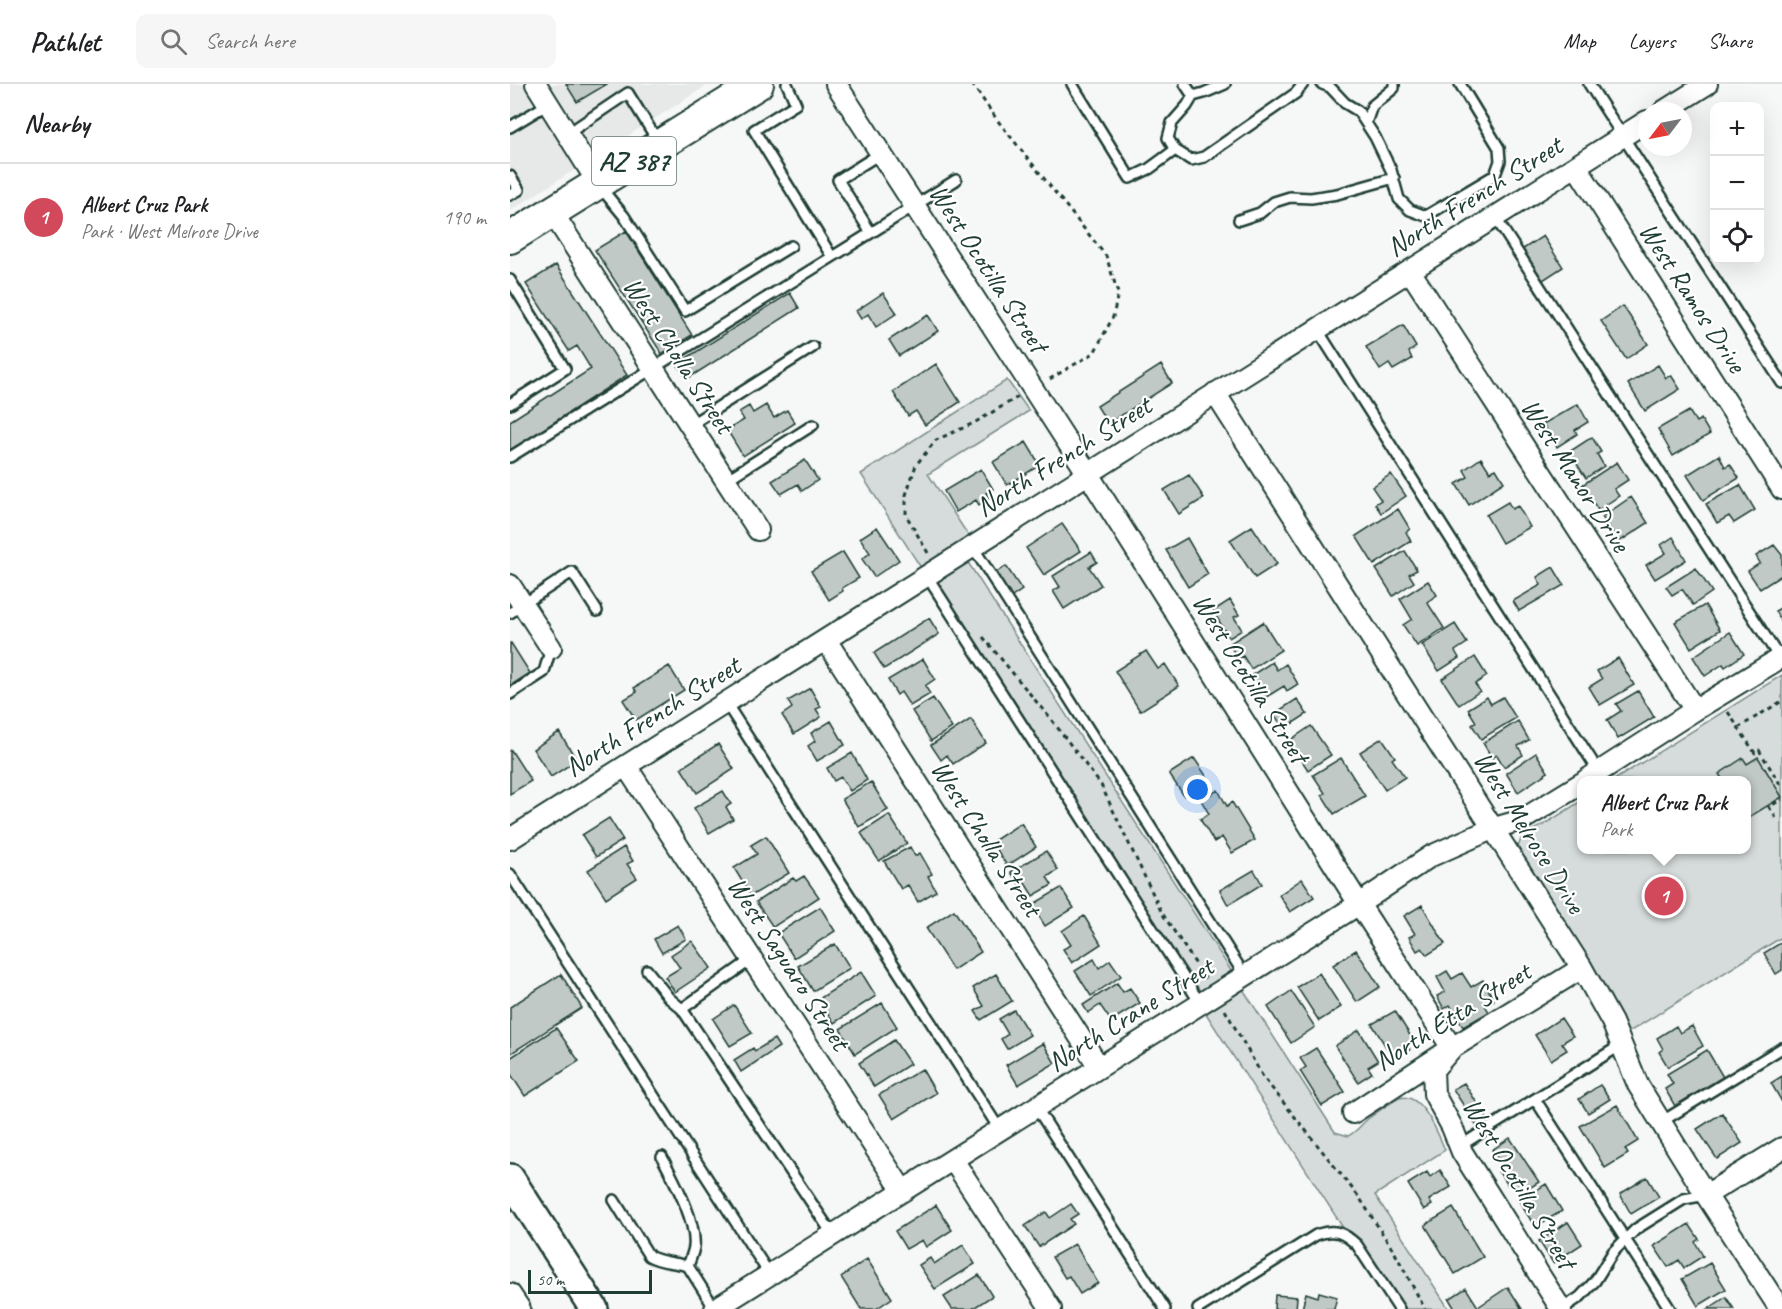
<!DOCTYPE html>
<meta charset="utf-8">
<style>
body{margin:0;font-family:Caveat,sans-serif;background:#f6f6f6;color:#202124}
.controls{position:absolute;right:18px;top:18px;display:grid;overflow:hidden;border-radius:12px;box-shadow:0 6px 24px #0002}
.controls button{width:54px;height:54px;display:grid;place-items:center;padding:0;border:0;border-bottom:2px solid #e0e0e0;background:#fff;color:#202124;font:30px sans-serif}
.compass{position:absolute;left:1128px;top:18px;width:54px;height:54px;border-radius:50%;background:#fff;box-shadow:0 6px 24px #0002;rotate:238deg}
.scale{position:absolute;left:18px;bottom:15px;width:124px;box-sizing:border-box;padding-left:6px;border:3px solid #1f3d34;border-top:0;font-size:16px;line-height:21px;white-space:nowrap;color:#1f3d34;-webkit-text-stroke:4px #fff;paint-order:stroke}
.you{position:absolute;left:688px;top:706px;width:21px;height:21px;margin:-15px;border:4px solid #fff;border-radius:50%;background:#1a73e8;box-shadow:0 0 0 9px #1a73e833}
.badge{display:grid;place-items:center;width:39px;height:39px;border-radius:50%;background:#d1495b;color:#fff;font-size:20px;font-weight:700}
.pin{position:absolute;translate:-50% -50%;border:3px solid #fff;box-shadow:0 2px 6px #0006}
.popup{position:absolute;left:1067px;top:692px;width:174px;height:78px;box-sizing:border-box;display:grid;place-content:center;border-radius:12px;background:#fff;filter:drop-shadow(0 2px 4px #0005);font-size:20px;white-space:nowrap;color:#757577}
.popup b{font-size:22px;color:#202124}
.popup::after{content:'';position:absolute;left:50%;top:100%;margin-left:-12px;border:12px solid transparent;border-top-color:#fff}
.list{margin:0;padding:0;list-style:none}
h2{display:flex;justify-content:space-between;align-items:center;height:78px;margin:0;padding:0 24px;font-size:26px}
h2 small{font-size:20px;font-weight:400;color:#757577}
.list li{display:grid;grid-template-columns:39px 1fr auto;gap:18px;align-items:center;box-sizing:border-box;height:108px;padding:0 24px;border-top:2px solid #e0e0e0}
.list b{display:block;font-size:22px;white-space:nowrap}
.list p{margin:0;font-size:20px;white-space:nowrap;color:#757577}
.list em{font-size:20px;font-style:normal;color:#757577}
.icon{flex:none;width:33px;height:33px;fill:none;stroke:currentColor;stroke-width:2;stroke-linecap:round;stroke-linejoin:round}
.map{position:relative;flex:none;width:1272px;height:1225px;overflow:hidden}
header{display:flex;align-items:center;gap:36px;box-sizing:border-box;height:84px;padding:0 30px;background:#fff;border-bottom:2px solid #e0e0e0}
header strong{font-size:28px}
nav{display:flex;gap:33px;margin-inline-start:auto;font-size:21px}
.search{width:420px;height:54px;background:#f6f6f6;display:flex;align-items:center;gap:15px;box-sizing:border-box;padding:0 21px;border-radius:12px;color:#757577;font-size:22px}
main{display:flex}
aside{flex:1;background:#fff}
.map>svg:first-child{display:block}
.built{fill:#e6e9e8}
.green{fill:#d6dcdb;stroke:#7a8c88;stroke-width:1.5}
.building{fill:#c0c9c6;stroke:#1f3d34;stroke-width:1.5}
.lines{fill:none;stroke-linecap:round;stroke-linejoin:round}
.service-casing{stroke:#1f3d34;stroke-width:14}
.minor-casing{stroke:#1f3d34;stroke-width:24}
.secondary-casing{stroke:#1f3d34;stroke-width:32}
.primary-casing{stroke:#1f3d34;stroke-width:34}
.path{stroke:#1f3d34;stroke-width:3;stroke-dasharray:4.5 4.5;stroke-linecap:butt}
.service{stroke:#fff;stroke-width:9}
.minor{stroke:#fff;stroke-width:20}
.secondary{stroke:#fff;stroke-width:27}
.primary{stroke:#fff;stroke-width:30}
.labels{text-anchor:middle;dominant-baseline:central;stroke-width:4.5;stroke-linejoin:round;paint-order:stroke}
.shield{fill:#fff;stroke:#627771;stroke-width:1.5}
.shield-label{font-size:27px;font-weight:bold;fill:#1f3d34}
.street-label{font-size:28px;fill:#1f3d34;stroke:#fff}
</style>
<header>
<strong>Pathlet</strong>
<div class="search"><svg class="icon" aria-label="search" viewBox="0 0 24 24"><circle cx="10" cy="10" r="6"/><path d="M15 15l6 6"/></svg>Search here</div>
<nav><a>Map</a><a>Layers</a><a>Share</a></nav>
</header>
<main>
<aside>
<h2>Nearby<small></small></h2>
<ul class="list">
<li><span class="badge">1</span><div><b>Albert Cruz Park</b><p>Park · West Melrose Drive</p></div><em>190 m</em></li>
</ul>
</aside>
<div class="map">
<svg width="1272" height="1225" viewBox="0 0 1272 1225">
<rect width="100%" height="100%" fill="#f6f7f7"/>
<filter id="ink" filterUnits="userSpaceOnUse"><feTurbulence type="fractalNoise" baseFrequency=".0167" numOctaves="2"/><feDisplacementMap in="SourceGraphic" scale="12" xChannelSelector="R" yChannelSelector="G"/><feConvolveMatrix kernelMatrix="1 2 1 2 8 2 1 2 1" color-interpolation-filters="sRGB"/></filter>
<g filter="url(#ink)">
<path class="built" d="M0,0H199L0,127Z"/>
<path class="green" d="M497,296L519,327L418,390L460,454L448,463L825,1048L838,1052C848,1047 851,1040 859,1034C866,1029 882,1017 890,1014C911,1007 929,1051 935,1066L865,1111L939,1225H885L351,390Z
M1272,591V853L1111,953L1010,771L1008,763L1011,755L1017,749L1035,740L1071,717L1072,766H1236V696H1104Z"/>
<path class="building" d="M56,0H97L67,18Z
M116,147L182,251L152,270L85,166Z
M1033,152L1053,183L1030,198L1010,167Z
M46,181L117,291L0,367V337L81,285L67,262L59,267L16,200Z
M280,209L289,224L177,295L167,280Z
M373,209L387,229L366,243L358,230L351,235L346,227Z
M1113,222L1138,260L1116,275L1091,237Z
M418,231L428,247L389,272L379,256Z
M893,241L906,263L899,268L902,275L883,286L879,280L870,286L856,263Z
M426,280L450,318L415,341L406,327L398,332L383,308Z
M651,281L662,299L598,340L587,322Z
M1148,281L1156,294L1161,291L1170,305L1135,327L1118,300Z
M1068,320L1078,338L1065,346L1067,350L1047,363L1033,340Z
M256,321L264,334L277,326L285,339L233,372L217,346L234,336L229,328L239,322L243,329Z
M1179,327L1186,338L1191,335L1200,350L1163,372L1148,345Z
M1082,353L1091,368L1087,370L1094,382L1076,394L1059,368Z
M516,358L530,381L497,401L483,378Z
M1209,371L1215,383L1220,380L1229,394L1193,416L1177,391Z
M971,374L980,388L986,385L994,398L959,421L946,400L958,393L954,386Z
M295,376L308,396L292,407L288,400L271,410L262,397Z
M1107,378L1118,396L1104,405L1109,412L1088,426L1072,401Z
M471,385L483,405L476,409L480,415L469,421L466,416L446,428L434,407Z
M881,390L896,412L871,429L865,420L871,416L862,403Z
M679,391L694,414L669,430L654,406Z
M1230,401L1245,426L1224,439L1219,432L1207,439L1196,420Z
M1121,413L1138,439L1109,458L1092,433Z
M998,418L1002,425L1008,422L1020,443L992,459L976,431Z
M888,425L900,445L896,448L901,457L864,481L846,452Z
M552,440L571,467L534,491L516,464Z
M742,442L767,480L745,494L720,456Z
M367,443L389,476L364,493L352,475L360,469L350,454Z
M1163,453L1176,476L1145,495L1136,481L1156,469L1151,461Z
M677,454L698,490L678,503L656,466Z
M1264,461L1272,471V491L1250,505L1238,487L1250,479L1246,472Z
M895,467L907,486L899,490L904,498L883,512L866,485Z
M333,468L349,494L332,504L333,507L319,516L301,487Z
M581,468L587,478L579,483L591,501L554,525L543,507L550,503L543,492Z
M496,482L512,506L499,515L483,490Z
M1043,483L1054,501L1009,527L1003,517L1031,501L1027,493Z
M1186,484L1202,508L1183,521L1172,505L1162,511L1156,503Z
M918,497L927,511L917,518L934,544L907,562L893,541L902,535L890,515Z
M720,516L729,531L724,533L732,546L719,554L703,527Z
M1195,521L1210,546L1181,564L1165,538Z
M1272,523V539L1265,527Z
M419,534L429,550L374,585L364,569Z
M753,538L771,566L741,585L733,572L728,575L719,560Z
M945,540L957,559L945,567L949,574L929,587L912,561Z
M1220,548L1234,570L1215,583L1213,580L1195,592L1183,573Z
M0,559H1L20,589L0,602Z
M636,567L648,585L655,580L669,602L630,627L605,587Z
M965,573L977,592L965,600L970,607L949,621L932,595Z
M1108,574L1124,601L1090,621L1079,603L1092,595L1087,587Z
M413,575L425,595L415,602L420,610L400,622L391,608L387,611L378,596Z
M762,578L767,586L776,580L788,600L777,607L774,602L753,615L739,593Z
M159,582L174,606L126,636L113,616L127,608L124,604Z
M300,604L311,623L306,625L311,633L284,650L272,631L282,624L278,617Z
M1128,607L1144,633L1108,655L1097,636L1111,627L1106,620Z
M977,613L981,620L993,613L1006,634L971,655L962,641L966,638L958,625Z
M423,614L442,644L421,657L402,627Z
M787,615L797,630L774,645L764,630Z
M461,635L476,659L443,680L437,671L431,676L421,661Z
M321,637L335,661L307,677L298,662L305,657L301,649Z
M1008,637L1019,656L1008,662L1013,671L994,683L987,671L982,674L973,659Z
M801,642L821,671L798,686L779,657Z
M49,648L67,676L41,693L23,665Z
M872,654L885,673L882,675L895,693L875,706L850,668Z
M208,660L224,685L187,709L171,684Z
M1,666L21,697L0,710V667Z
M342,669L357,696L340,707L331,693L324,697L317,684Z
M1026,669L1038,688L1008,708L996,689Z
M1248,673L1272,713L1236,735V696H1211H1213L1209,690L1233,674L1237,680Z
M684,674L699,696L674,712L659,690Z
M831,674L855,712L824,730L812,711L815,709L803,691Z
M361,698L378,726L349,743L332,715Z
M708,706L717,722L722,718L745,756L722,769L712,753L704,758L690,735L699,730L691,716Z
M213,707L221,720L216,723L223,735L199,749L184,724Z
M379,731L397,759L369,777L351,749Z
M99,734L113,756L86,773L72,751Z
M511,739L526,763L497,782L482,758Z
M256,752L279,789L241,812L224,784L247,770L241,761Z
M114,763L123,777L117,780L127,794L96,814L78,786Z
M400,763L405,772L410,769L422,790L418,792L426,807L408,818L398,801L391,805L374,777Z
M536,767L548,786L537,793L542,801L523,812L515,799L510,802L501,788Z
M744,786L752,800L718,821L710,806Z
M294,792L309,813L263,843L246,818L283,794L286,797Z
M792,795L804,813L780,828L769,811Z
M551,804L564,824L535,842L522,821Z
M912,821L935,860L917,871L912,864L907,867L899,853L905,850L894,832Z
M310,823L325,847L284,874L268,849Z
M444,826L471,868L443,886L416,844Z
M574,832L591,860L562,879L553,865L561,861L552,847Z
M168,841L176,855L152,869L144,855Z
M182,857L201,884L165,908L155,893L170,884L161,871Z
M1272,858V886L1266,890L1254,869Z
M325,860L340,884L303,907L288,882Z
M846,866L870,903L847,918L823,881Z
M584,875L589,884L600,876L611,892L581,912L565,887Z
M937,887L942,895L952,889L961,903L973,896L984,916L975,921L979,928L953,943L940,921L934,925L927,912L935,908L927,893Z
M351,888L366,912L324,939L309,915Z
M809,889L831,923L809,937L787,903Z
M51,890L72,924L0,970V923Z
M486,890L502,917L471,936L465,927L474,922L463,904Z
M607,899L613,908L620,904L630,919L601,937L590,921L578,929L573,921Z
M781,907L805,943L781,959L758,923Z
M372,919L387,943L345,970L330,945Z
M224,921L242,949L220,962L203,935Z
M504,926L520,951L497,965L491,955L498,950L489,935Z
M885,927L903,956L896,960L900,966L884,976L862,940Z
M1051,934L1063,952L1052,959L1057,966L1041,976L1025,951Z
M1166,942L1170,949L1182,942L1193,962L1158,983L1149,968L1153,965L1147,954Z
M46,944L69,977L15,1012L0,989V974Z
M849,946L868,977L858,983L862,989L848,998L825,962Z
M264,955L269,963L231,988L224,976L243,964L245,967Z
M384,956L400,980L364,1003L349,979Z
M533,959L545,979L508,1001L496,981Z
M806,964L835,1008L812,1022L790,987L796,983L790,974Z
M1197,966L1213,993L1165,1022L1155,1005L1163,1000L1157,990Z
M412,985L426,1009L384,1035L369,1011Z
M1272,992V1018L1261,999Z
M954,999L977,1034L966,1041L943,1005Z
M1090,1001L1100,1015L1078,1029L1069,1015Z
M1107,1021L1128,1057L1115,1065L1118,1070L1095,1084L1070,1042Z
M1212,1029L1232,1059L1207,1075L1187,1045Z
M1000,1054L1029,1098L1010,1110L1002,1098L998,1101L988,1087L994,1084L982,1066Z
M930,1086L941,1103L919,1116L922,1121L914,1126L898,1100L917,1088L920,1093Z
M1137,1093L1149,1113L1121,1130L1110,1110Z
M1036,1100L1052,1127L1025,1143L1009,1117Z
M561,1120L568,1130L560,1135L564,1140L529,1163L515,1142L536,1128L540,1134Z
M426,1121L442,1146L416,1163L412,1156L396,1165L385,1147Z
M943,1124L973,1173L945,1190L915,1141Z
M1058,1138L1072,1160L1043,1179L1029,1157Z
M1179,1140L1189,1155L1185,1158L1193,1172L1174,1184L1169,1176L1158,1183L1144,1162Z
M565,1160L588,1199L570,1210L559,1192L555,1194L542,1173Z
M453,1161L465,1180L425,1205L409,1181L420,1174L424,1180Z
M357,1175L382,1214L366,1225H351L331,1193Z
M1200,1179L1216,1205L1188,1222L1172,1195Z
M469,1191L482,1212L462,1225H442L434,1213Z
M998,1203L1012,1225H945L939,1215L956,1204L968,1223Z
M809,1208L827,1213L824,1225H792L796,1209L808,1213Z
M765,1211L787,1213L786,1225H764Z
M1216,1213L1224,1225H1198Z"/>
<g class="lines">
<g class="service-casing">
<path id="service" d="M277,0L286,20L244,46L322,173
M562,0L620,94L639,85L665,66L658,54L662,39L677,22L683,12L694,9L715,0
M675,0L683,12
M812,0L820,3L835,19L848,27L865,53L881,86L889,115L900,126L916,132L985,91L990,77L989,64L950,0
M1079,0L1272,299
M856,39L862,22L884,4V0
M0,43L38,20
M57,50L118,9L149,59
M665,66L681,76L694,73L786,9L793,0
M0,92L9,106L0,111
M91,104L114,132L175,227L281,162
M985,133L1270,575
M729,136L750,129L764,118L780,113L801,114L827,110L884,94
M361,149L328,96L371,69
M0,196L55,285L0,320
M807,245L1089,688
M180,341L303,263
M0,373L446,96
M216,396L303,341
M463,463L735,892
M417,492L690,919
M0,529L62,488L87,527
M0,610L34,588L41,564
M216,619L490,1046
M0,790L260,1191
M137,886L159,914L172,925L323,1151
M172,925L242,875
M1025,1015L1160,1225
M526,1023L655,1225
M1151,1038L1272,964
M950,1062L1111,961
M152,1073C164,1096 187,1138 184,1163C183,1169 180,1176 178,1182
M104,1116L139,1172C151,1179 165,1178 178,1182L205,1225
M688,1225L806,1151C824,1144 833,1148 847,1161L889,1225
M1052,1225L1070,1213L1085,1197L1103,1168L1126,1145L1174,1115L1196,1111"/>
</g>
<g class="minor-casing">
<path id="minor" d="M26,0L88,99
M326,0L578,390L849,820L942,964L923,986L924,1010L942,1043L952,1068L1051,1225
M1154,27L1197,0
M1066,82L1272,405
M42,128L248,446
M900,187L1185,626
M705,309L1072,884L1102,938L1128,1001L1196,1111L1270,1225
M0,501L41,564
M316,556L589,983
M116,682L393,1107
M1076,696L1185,626L1272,573
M0,755L1137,37
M843,1029L942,964L1072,884
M443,1076L541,1225
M1196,1111L1272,1064
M0,1210L10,1225
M205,1225L849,820L921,772L984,744L1012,736L1072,699"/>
</g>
<g class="secondary-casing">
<path id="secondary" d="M0,1094L84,1225"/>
</g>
<g class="primary-casing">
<path id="primary" d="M0,154L248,0"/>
</g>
<path class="path" d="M462,0L488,37L596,172L608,209L603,233L584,269L538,296
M418,469L396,431V411L406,381L426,356L464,339L508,313
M473,553L544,639L591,701L652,829L697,897
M1218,628L1245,669L1249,666L1272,703
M1228,644L1272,617
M1266,734L1259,723L1272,715
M715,926L753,993L849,1113L885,1169L915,1225"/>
<use href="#service" class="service"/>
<use href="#minor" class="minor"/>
<use href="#secondary" class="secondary"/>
<use href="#primary" class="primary"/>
</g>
</g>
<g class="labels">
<rect class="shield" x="82" y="53" width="84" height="48" rx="4.5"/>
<g class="shield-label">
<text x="124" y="77">AZ 387</text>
</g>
<g class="street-label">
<text transform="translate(964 112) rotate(-32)">North French Street</text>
<text transform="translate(479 184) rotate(57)">West Ocotilla Street</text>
<text transform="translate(1183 213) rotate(57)">West Ramos Drive</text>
<text transform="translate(169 271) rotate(57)">West Cholla Street</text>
<text transform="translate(553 372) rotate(-32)">North French Street</text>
<text transform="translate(1066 391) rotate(57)">West Manor Drive</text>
<text transform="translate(741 594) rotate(58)">West Ocotilla Street</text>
<text transform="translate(142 632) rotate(-32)">North French Street</text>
<text transform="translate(1020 748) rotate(58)">West Melrose Drive</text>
<text transform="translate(477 754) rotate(57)">West Cholla Street</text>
<text transform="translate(279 879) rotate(57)">West Saguaro Street</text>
<text transform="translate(620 930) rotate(-32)">North Crane Street</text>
<text transform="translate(942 932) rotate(-32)">North Etta Street</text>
<text transform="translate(1010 1099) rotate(59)">West Ocotilla Street</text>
</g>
</g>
</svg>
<div class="controls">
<button>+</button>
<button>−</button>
<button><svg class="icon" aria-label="locate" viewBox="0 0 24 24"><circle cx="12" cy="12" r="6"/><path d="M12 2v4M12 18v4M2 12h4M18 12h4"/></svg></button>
</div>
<svg class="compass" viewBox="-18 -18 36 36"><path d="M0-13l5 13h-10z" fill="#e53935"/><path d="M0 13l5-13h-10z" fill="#757577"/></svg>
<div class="scale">50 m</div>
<div class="you"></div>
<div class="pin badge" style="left:1154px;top:812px">1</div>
<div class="popup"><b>Albert Cruz Park</b>Park</div>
</div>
</main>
